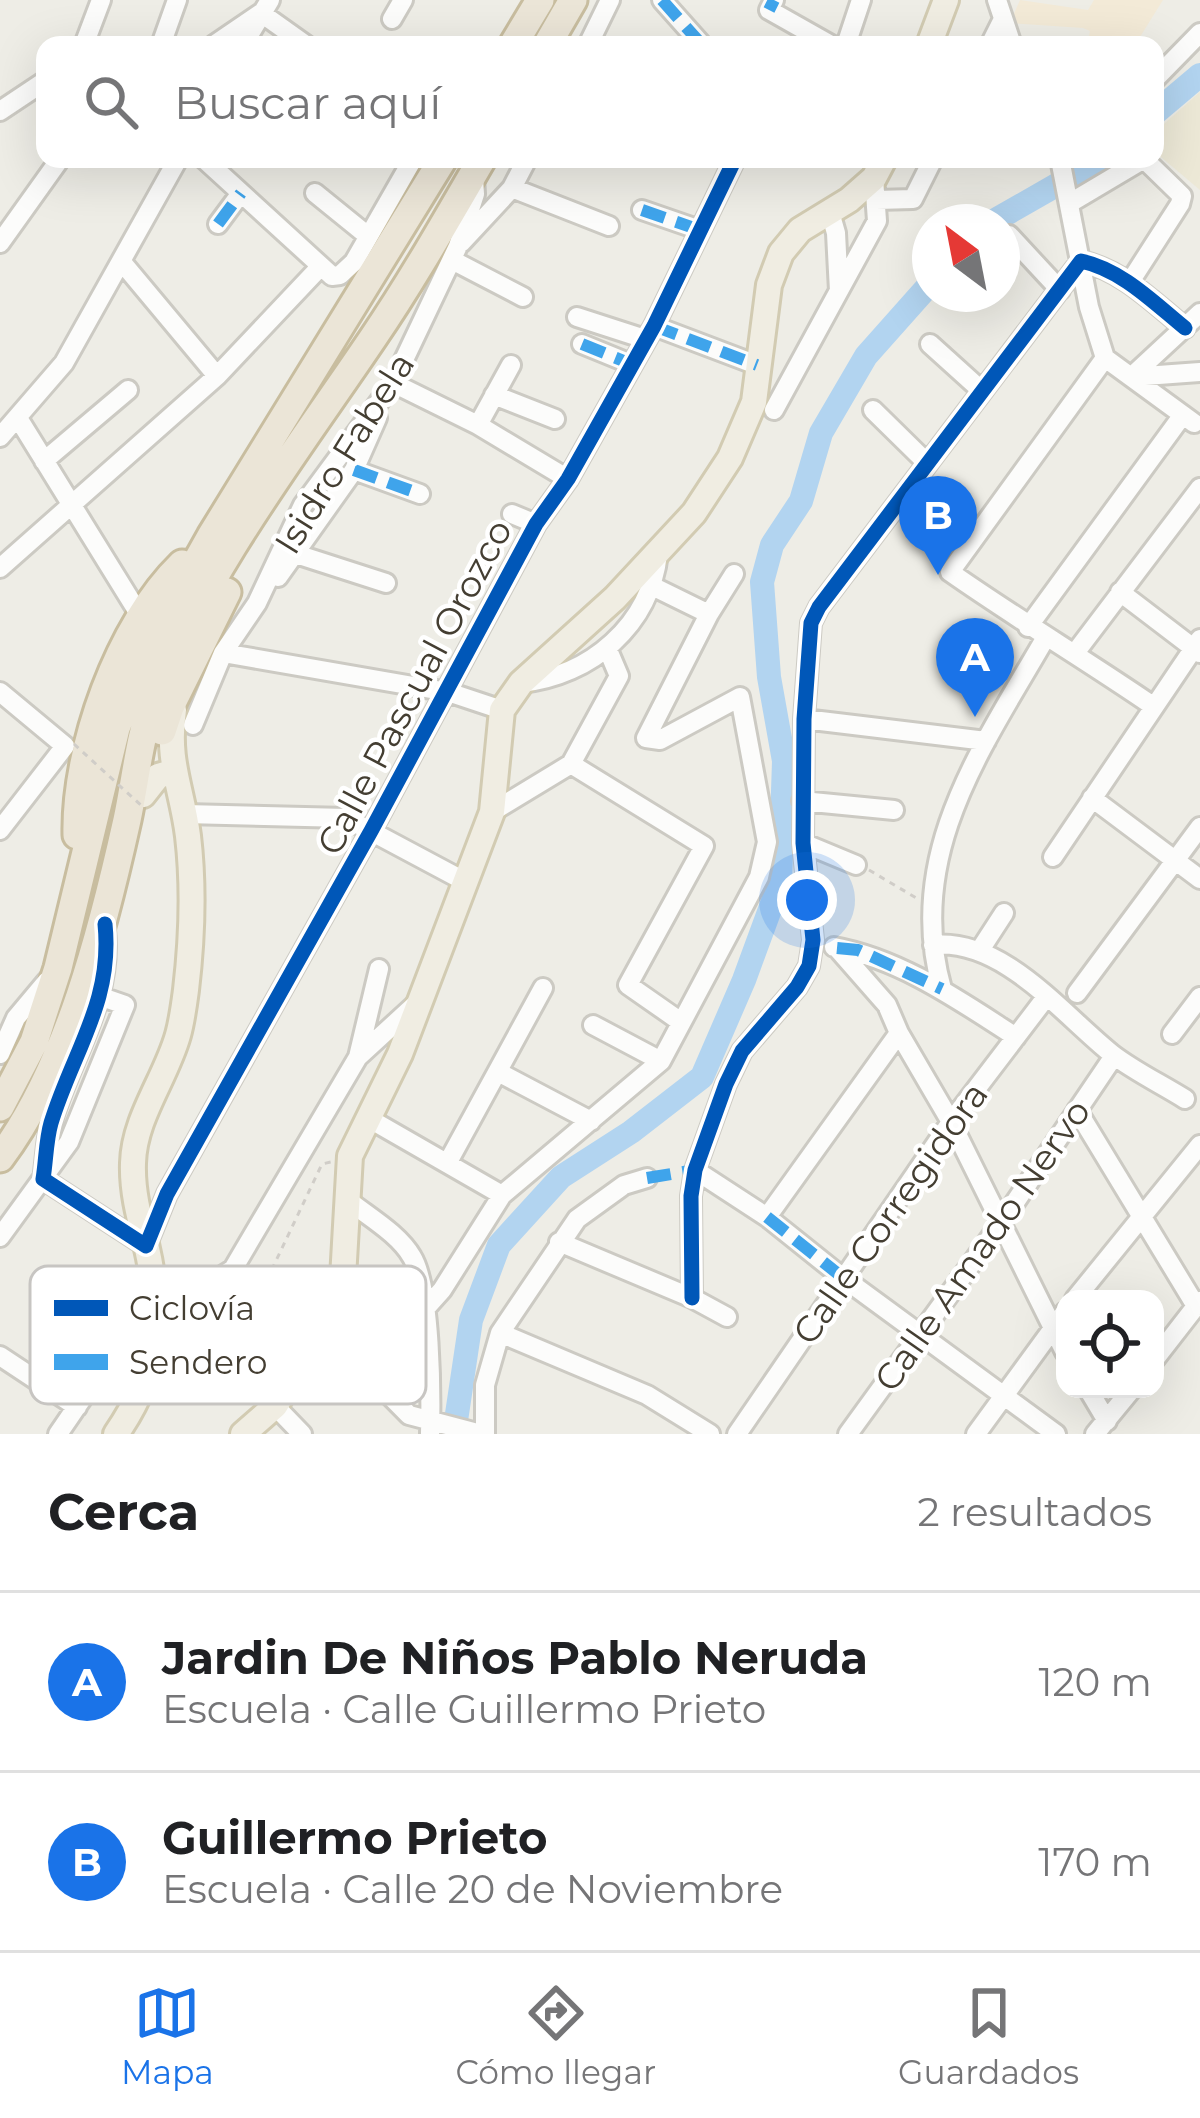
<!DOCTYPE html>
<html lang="es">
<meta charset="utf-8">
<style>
body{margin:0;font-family:Montserrat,sans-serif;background:#f2f2f2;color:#202124}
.controls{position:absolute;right:36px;bottom:36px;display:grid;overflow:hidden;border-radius:24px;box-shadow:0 12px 48px #0002}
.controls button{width:108px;height:108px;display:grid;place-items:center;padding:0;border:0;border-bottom:3px solid #e0e0e0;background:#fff;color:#202124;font:60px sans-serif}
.compass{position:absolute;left:912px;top:204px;width:108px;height:108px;border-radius:50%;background:#fff;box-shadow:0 12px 48px #0002;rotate:328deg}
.you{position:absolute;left:807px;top:900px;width:42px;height:42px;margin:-30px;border:9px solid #fff;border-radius:50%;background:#1a73e8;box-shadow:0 0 0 18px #1a73e833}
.badge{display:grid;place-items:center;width:78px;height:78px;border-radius:50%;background:#1a73e8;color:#fff;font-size:39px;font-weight:700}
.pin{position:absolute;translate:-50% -99px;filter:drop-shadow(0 3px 6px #0008)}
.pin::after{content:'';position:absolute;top:63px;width:42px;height:36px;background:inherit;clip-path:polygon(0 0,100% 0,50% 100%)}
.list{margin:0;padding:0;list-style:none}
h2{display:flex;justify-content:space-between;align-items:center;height:156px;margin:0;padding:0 48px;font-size:51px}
h2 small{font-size:39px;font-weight:400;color:#757577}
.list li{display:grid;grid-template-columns:78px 1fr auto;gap:36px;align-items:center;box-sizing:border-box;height:180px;padding:0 48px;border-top:3px solid #e0e0e0}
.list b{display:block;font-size:45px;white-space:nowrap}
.list p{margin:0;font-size:39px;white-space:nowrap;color:#757577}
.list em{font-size:39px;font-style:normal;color:#757577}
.icon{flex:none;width:66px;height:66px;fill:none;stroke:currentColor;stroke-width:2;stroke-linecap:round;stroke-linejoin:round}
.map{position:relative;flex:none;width:1200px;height:1434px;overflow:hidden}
.search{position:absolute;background:#fff;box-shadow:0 12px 48px #0002;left:36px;right:36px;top:36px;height:132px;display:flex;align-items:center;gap:30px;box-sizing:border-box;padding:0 42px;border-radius:24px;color:#757577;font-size:45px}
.sheet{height:516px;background:#fff}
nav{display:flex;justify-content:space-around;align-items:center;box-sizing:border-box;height:168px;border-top:3px solid #e0e0e0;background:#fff;font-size:33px;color:#757577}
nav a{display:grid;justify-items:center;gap:6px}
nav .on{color:#1a73e8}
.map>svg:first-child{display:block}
.commercial{fill:#f3ead7}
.education{fill:#ede9d7}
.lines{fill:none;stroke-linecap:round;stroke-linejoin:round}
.river{stroke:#b2d4f0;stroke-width:24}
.minor-casing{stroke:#cccac3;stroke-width:24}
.major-casing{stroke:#d2cbb2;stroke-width:30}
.highway-casing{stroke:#c8bd9f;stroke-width:33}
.path{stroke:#d0cdc8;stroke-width:3;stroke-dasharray:6 6;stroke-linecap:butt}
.minor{stroke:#fcfcfb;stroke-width:18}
.major{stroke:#f0ede2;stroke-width:24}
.highway{stroke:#ebe5d7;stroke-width:27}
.path-bridge{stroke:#d0cdc8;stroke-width:3;stroke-dasharray:6 6;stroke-linecap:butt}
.quiet{stroke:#3fa4eb;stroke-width:12;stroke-dasharray:24 12;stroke-linecap:butt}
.cycleway-casing{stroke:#fff;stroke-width:22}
.cycleway{stroke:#0057b8;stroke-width:15}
.labels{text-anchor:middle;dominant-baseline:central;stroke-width:9;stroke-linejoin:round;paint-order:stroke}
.street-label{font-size:36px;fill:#443e32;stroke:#fff}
.key{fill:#fff;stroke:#c7c5c2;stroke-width:3}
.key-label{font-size:33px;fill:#443e32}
</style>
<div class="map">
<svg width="1200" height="1434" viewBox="0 0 1200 1434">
<rect width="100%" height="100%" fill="#eeede6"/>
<path class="commercial" d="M1020,0L1088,10L1094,0H1163L1135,45H1123L1089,36L1090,31L1083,28L1010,23Z"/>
<path class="education" d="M1200,92V190L1155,152V132Z"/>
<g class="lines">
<path class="river" d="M1155,113L1200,75
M992,222L1102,159
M454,1434L471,1320L499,1245L561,1177L631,1132L702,1077L744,980L780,882L784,761L769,677L762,582L772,545L801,501L821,433L866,356L930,284"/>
<g class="minor-casing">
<path id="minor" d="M662,0L702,45
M774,0L769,10L831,45
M997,0L1012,45
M392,19L403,0
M84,45L101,0
M161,45L177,0
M214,45L261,13L306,45
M243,45L270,0
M588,45L610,0
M846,45L861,0
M990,45L1002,21
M1155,79L1200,33
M0,111L45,81
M204,159L332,276L340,275L354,262L413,159
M1060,159L1089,307L1105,358L1194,423
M512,188L609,226
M315,193L368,236
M876,200L913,199L933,159
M1070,203L1144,159
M642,210L700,230
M830,212L836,233L839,291
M218,224L241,193
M1009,235L1060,290
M0,243L60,159
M461,243L512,188L527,159
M452,260L523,297
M121,261L217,376
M1130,282L1180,204L1182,196L1144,159
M577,317L645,339
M654,326L757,365
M582,344L631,364
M930,344L982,391
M1105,358L950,572C1017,619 1086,660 1153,706
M1131,377L1200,313
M1131,377L1200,372
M388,393L393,383L478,425L568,479
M494,395L555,419
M774,410L877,221L874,178
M873,410L927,463
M18,418L141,617
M478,425L511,365
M0,437L64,363L178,159
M44,461L128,390
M354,470L420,494
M512,514L536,524
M296,554L386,583
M0,568L217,376L321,266
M278,577L354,470L377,418
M654,587L709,614
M1120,592L1200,653
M1028,627L1182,416
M223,653L448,692L502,710
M1075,653L1200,488
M521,683C591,676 650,625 658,554
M0,692L65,746L0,830
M804,719L986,741
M193,725L223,653L257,603L303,505L393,383L458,246L475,194L474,178
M571,764L704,846L628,985L681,1022
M1092,798L1200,879
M802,801L894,810
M492,812L571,764L619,676L608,650
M185,814L346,818L466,882
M803,843L856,865
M1053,857L1200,639
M105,929C113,1002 70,1057 51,1124C46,1141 46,1161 43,1179L146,1246L167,1194L371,831L536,524L568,479L654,326L735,159
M933,945C1003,938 1062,1014 1112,1054C1134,1071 1161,1084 1185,1099
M834,947C901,959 960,1001 1016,1037
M837,948L887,1005L899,1033L951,1122L1065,1352
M980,950L1004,913
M942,989C904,855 982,748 1046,637
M1077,993L1200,827
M593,1025L661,1061
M1172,1034L1200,997
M0,1054L16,1018L47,981
M358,1057L379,969
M498,1072L591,1121
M1077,1110L1196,1306
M368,1118L502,1195
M448,1162L543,988
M695,1170L767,1217L842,1277L1056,1434
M349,1201C369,1217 399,1234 412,1257C431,1288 431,1396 430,1434
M767,1217L899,1033
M0,1237L69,1142L125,1005L102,997
M559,1242L692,1298L727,1317
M692,1298L691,1196L695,1170L726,1084L742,1051L797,987L809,966L813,940L803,843L804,719L811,623L819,607L1081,261C1122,270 1153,302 1185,328
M1075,1299L1200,1145
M425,1309L442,1290L502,1195L661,1061L759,877L767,842L740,697L660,740L646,738L709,614L734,574
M183,1318L211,1283L233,1269L358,1057L417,1003
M322,1327L409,1415L481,1434
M500,1333L647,1395L710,1434
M0,1356L77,1407
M1155,1359L1200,1301
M1088,1389L1107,1421
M275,1406L302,1434
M58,1434L155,1292
M485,1434V1385L500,1333L577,1219L624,1185L647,1178
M737,1434L951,1122L1047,996
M848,1434L1001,1223L1114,1056
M976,1434L1065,1312
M1095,1434L1132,1389"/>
</g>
<g class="major-casing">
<path id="major" d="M929,45L946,0
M143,795L158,776L172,772
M116,1434C160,1371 163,1318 146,1244C139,1217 132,1191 133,1163C134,1118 166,1078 178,1035C182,1021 184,1005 186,990C192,939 194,887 188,836C182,788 166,761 174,710
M243,1434L275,1406L298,1370L343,1278L350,1156L400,1054L492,812L502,710L521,683L615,598L694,513L730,458L754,402L769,285L781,253L800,230L849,200L874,178L884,159"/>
</g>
<g class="highway-casing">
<path id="highway" d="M513,45L540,0
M547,45L573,0
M162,731L170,707L227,592
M77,835C75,749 119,625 182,564
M0,1107L34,1042L58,968L116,728L146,652L211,536L443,159
M0,1158C68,1068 103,928 127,820C136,778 139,736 155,696C207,567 296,452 373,338C412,281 447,219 482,159"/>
</g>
<path class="path" d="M869,870L918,899
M215,1389L322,1164L331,1162"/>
<use href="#minor" class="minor"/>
<use href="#major" class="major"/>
<use href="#highway" class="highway"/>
<path class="path-bridge" d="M74,744L144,808"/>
<path class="quiet" d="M662,0L702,45
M769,10L774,0
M642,210L700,230
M218,224L241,193
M654,326L757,365
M582,344L631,364
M354,470L420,494
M837,948L858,950L942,989
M647,1178L695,1170
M767,1217L842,1277"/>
<g class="cycleway-casing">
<path id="cycleway" d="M105,924C113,1002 73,1051 51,1123C46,1140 46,1161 43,1179L146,1246L167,1194L371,831L536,524L568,479L654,326L735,159
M692,1298L691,1196L695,1170L726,1084L742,1051L797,987L809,966L813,940L803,843L804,719L811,623L819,607L1081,261C1122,270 1153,302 1185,328"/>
</g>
<use href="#cycleway" class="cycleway"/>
</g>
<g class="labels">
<g class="street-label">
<text transform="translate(344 453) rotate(-58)">Isidro Fabela</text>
<text transform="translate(414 687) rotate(-62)">Calle Pascual Orozco</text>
<text transform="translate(890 1213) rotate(-55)">Calle Corregidora</text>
<text transform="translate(982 1245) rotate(-55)">Calle Amado Nervo</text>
</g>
</g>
<rect x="30" y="1266" width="396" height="138" rx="18" class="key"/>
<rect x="54" y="1300" width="54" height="16" fill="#0057b8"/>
<rect x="54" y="1354" width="54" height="16" fill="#3fa4eb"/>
<g class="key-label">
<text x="129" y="1320">Ciclovía</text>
<text x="129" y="1374">Sendero</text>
</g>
</svg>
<div class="controls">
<button><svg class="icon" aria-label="locate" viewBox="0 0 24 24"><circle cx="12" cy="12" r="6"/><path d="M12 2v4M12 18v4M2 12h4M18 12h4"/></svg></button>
</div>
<svg class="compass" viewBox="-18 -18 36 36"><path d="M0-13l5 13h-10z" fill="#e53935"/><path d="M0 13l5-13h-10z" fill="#757577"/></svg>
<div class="you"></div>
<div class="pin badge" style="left:975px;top:717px">A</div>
<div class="pin badge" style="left:938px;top:575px">B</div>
<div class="search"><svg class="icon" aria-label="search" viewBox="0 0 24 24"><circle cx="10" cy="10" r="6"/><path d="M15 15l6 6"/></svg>Buscar aquí</div>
</div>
<section class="sheet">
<h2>Cerca<small>2 resultados</small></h2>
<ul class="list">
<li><span class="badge">A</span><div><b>Jardin De Niños Pablo Neruda</b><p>Escuela · Calle Guillermo Prieto</p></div><em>120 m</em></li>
<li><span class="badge">B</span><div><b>Guillermo Prieto</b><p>Escuela · Calle 20 de Noviembre</p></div><em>170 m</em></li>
</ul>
</section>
<nav>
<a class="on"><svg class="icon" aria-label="map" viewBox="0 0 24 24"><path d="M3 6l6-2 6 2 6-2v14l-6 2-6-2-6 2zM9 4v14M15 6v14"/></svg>Mapa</a>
<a><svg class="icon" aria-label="directions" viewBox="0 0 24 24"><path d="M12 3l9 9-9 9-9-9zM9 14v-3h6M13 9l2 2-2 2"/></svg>Cómo llegar</a>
<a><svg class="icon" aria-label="saved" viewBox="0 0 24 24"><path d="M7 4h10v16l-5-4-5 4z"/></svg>Guardados</a>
</nav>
